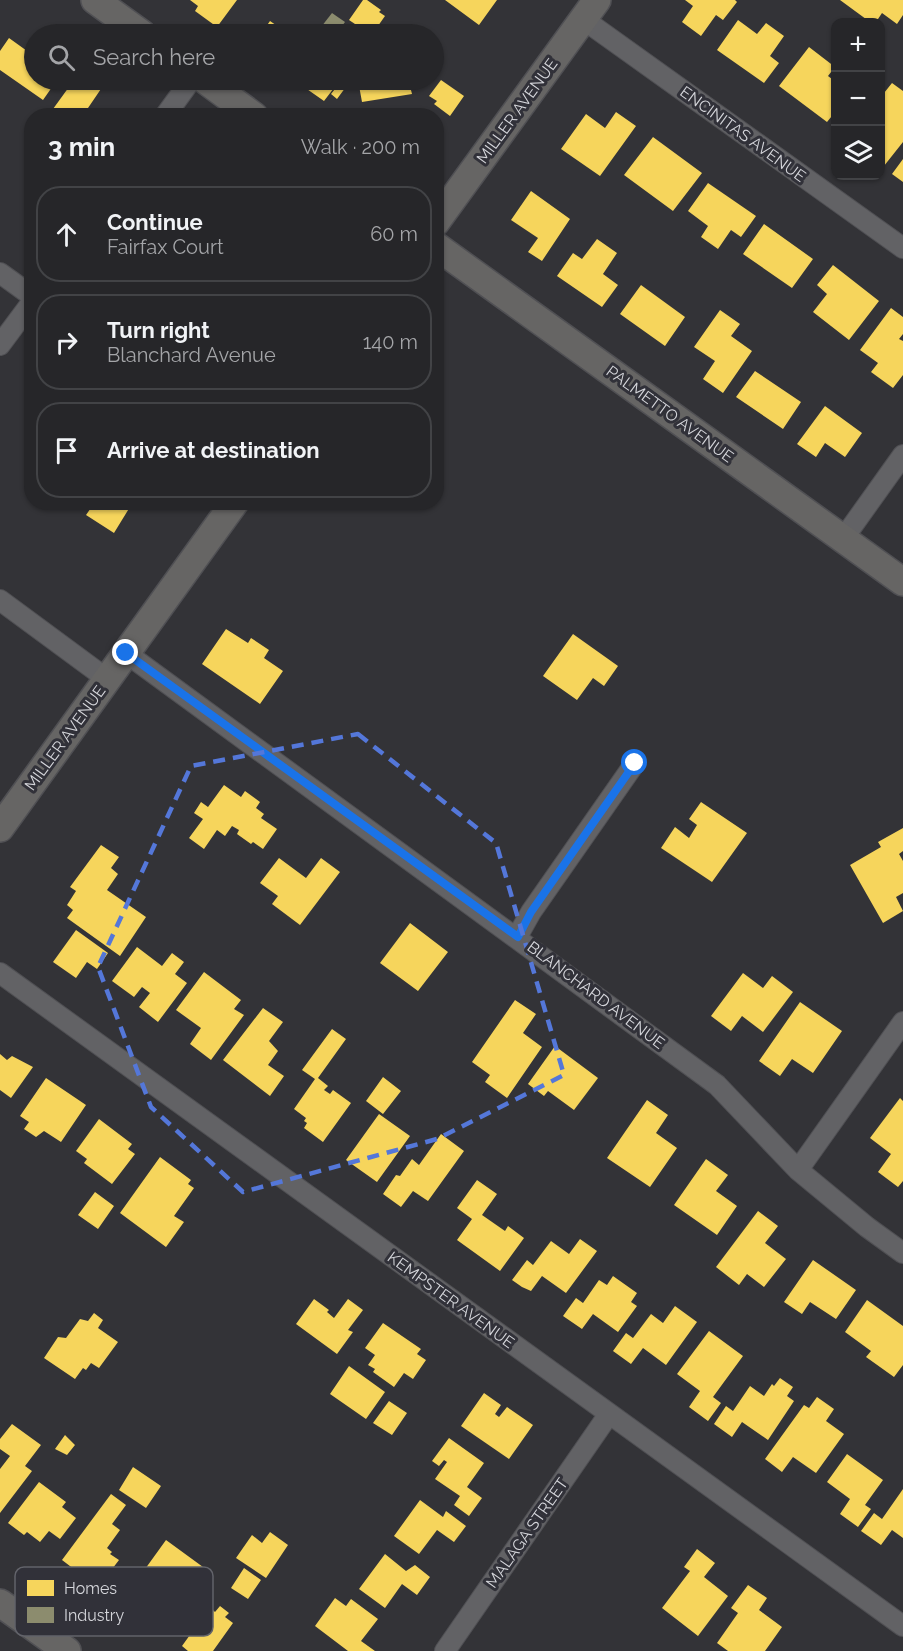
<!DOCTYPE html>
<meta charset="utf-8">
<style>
body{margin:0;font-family:Raleway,sans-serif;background:#2e2e31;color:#f1f3f6}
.controls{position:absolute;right:18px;top:18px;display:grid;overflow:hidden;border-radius:12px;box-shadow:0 2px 4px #0004}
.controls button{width:54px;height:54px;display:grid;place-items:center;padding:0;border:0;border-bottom:2px solid #424346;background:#262629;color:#f1f3f6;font:30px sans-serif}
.stop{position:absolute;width:18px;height:18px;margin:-14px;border:4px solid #1a73e8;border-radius:50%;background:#fff}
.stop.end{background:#1a73e8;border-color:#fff;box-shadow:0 2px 6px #0008}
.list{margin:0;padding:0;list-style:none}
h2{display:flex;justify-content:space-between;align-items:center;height:78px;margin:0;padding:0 24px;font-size:26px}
h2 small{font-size:20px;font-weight:400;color:#a4a5a8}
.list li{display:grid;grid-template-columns:39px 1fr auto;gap:18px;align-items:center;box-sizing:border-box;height:96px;margin:0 12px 12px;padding:0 12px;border:2px solid #424346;border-radius:24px}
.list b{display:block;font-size:22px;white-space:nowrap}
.list p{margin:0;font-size:20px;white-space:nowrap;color:#a4a5a8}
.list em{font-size:20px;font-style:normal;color:#a4a5a8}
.icon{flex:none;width:33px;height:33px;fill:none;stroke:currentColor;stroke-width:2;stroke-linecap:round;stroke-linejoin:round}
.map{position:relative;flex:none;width:903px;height:1651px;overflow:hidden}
.search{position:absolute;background:#262629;box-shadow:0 2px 4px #0004;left:24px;top:24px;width:420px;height:66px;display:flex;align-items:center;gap:15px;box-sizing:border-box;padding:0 21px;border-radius:33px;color:#a4a5a8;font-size:22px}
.panel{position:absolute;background:#262629;box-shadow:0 2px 4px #0004;left:24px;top:108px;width:420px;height:402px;border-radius:24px}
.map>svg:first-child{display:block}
.homes{fill:#f6d55c}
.industry{fill:#8c8c6e}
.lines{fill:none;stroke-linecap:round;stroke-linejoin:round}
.street-casing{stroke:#505054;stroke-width:22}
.secondary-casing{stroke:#505054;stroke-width:30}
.street{stroke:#626265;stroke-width:20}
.secondary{stroke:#666564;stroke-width:27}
.route{stroke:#1a73e8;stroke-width:8}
.marked{fill:none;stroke:#5477d9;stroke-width:4.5;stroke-dasharray:12 8;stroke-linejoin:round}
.labels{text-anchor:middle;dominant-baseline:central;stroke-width:6;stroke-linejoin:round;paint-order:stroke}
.street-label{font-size:16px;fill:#d5d6db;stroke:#313139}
.key{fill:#313139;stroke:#62636a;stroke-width:1.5}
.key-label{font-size:16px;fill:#d5d6db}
</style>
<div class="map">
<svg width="903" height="1651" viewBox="0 0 903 1651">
<rect width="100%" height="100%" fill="#333337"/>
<path class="homes" d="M190,0H237L217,27L195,11L198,6Z
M363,0H367L381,10L379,12L385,16L373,33L366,28L364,30L349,20Z
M445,0H497L479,25Z
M685,0H735L737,2L723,20L716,15L701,36L682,22L693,6Z
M840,0H903V15L897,24L882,13L876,22H870Z
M738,20L757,34L766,23L784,36L770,56L779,63L764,83L717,50Z
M270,21L289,34H261Z
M9,38L34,56V80H57L43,100L0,70V51Z
M809,47L835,67L828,76L836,82V111L827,122L779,86Z
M74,80H100L105,83L88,108L98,116H63L53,109Z
M294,80H340L324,101Z
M342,80H351L337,99L331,94Z
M358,80H412L409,82L412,94L362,102Z
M441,80L464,96L450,116L434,104L437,101L429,96Z
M892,83L903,91V142L880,171V98Z
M616,112L636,126L600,176L561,149L586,114L605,128Z
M653,137L702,173L673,211L624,175Z
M903,159V182L892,174Z
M708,183L756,216L741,237L731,230L718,249L701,237L708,226L688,211Z
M531,191L570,219L542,261L528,252L538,238L511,220Z
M764,224L813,259L792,288L743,254Z
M597,239L617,253L603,274L618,285L602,307L557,276L573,253L582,259Z
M833,265L879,301L849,340L813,312L827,294L817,285Z
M641,285L685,317L665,346L620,314Z
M891,308L903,317V334L899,339L903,341V375L893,388L871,372L878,363L860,350Z
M720,310L740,324L731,336L752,351L723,393L703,379L715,361L694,347Z
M755,371L801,402L783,429L736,397Z
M825,406L862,433L845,457L825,443L816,457L797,444Z
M95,502H133L114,533L86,515Z
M226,629L248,643L251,638L269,650L264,658L283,671L260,704L202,664Z
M573,634L618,666L604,686L593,678L577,700L543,676Z
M224,785L241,797L245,791L260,802L256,808L264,814L261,818L277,829L263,849L253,842L251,844L237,834L239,830L232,826L225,836L217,830L204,849L189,838L203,819L194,813L201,802L208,807Z
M701,802L747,833L712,882L661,848L675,827L689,838L697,825L689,819Z
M903,828V851L899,854L903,861V893L896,897L903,911L883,923L850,865L881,847L878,842Z
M101,845L119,857L111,868L118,874L107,890L146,917L120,956L67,918L73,910L67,905L76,891L70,887Z
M279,858L306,878L321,858L340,872L300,925L272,904L278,896L260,883Z
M410,923L448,952L418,991L380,963Z
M76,930L108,953L97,969L87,962L76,978L53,962Z
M137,947L162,966L172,953L184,962L175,974L187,983L158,1022L139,1007L150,993L142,987L134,997L112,981Z
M204,972L241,1000L234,1009L244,1015L211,1060L190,1044L201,1028L176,1010Z
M743,973L763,988L772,976L793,992L763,1032L742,1016L731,1031L711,1016Z
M515,1000L536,1014L523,1033L542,1047L507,1098L485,1082L490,1075L472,1062Z
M800,1002L842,1031L813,1073L792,1059L780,1076L759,1061Z
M263,1008L283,1022L269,1041L278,1051L268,1065L284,1076L270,1096L223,1060Z
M332,1029L346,1039L318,1078L328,1086L324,1090L330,1094L333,1090L351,1103L323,1142L304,1128L307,1123L304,1121L306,1118L294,1109L315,1079L302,1070Z
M555,1046L598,1078L574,1110L548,1091L544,1096L528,1084Z
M0,1054L7,1060L12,1056L33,1067L11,1098L0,1090Z
M383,1077L401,1091L383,1114L366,1101Z
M46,1078L86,1105L61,1142L44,1131L36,1137L24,1129L29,1122L20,1116Z
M900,1098L903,1101V1181L898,1187L878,1172L891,1154L870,1138Z
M647,1100L668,1115L656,1133L677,1148L650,1187L607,1158Z
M379,1114L410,1136L377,1182L346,1160Z
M99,1119L132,1144L128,1149L135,1154L112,1184L84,1163L87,1159L76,1151Z
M441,1134L464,1151L428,1201L413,1191L401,1207L383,1194L396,1175L400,1176L412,1159L419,1165Z
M160,1157L191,1180L188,1184L194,1188L174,1216L184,1222L166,1247L120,1213Z
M706,1159L728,1175L716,1191L737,1206L717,1235L674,1205Z
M477,1180L497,1194L482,1215L505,1231L508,1226L524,1238L500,1271L457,1240L472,1219L457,1208Z
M95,1192L114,1206L98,1229L78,1215Z
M758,1211L778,1226L765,1243L786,1259L764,1287L747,1274L739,1285L716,1267Z
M580,1239L597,1251L566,1293L542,1276L531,1291L522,1287L512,1280L527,1260L533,1265L551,1241L569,1254Z
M813,1260L856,1290L836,1319L810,1302L802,1314L784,1302Z
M613,1276L637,1293L631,1302L637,1306L618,1332L593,1314L582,1329L563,1316L576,1298L583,1303L599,1280L607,1285Z
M314,1299L329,1310L327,1312L334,1318L348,1299L363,1310L348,1330L353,1332L337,1354L296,1324Z
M867,1300L903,1326V1365L894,1377L866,1357L871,1351L845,1332Z
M675,1306L697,1322L666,1365L643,1348L631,1364L613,1351L626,1333L633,1338L651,1314L663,1323Z
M94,1313L103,1320L98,1328L118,1342L99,1368L91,1363L86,1370L83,1368L75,1379L44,1358L58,1337L66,1338L80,1319L88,1321Z
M383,1323L421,1349L417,1354L426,1360L413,1379L404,1373L394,1387L373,1372L375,1369L368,1365L375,1355L365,1348Z
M709,1331L743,1356L713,1397L721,1403L708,1421L689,1407L700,1391L677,1374Z
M349,1366L385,1392L366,1419L330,1394Z
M780,1378L793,1387L787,1396L794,1401L768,1440L742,1422L732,1437L714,1424L726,1406L733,1411L750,1386L764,1396L772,1384L774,1386Z
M484,1393L501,1405L495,1414L499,1417L507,1407L533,1425L509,1459L461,1426Z
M817,1397L834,1409L826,1421L844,1434L816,1473L793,1457L782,1472L765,1459L804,1405L809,1408Z
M389,1401L407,1413L392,1435L373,1423Z
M12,1424L41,1445L25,1466L32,1471L0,1513V1469L10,1456L0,1449V1439Z
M65,1435L75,1445L67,1455L55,1449Z
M449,1438L484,1463L467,1487L482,1498L469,1516L454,1505L460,1496L435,1479L447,1462L444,1460L439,1466L432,1461Z
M847,1454L883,1480L865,1505L871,1509L858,1527L840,1514L850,1499L827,1482Z
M133,1467L161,1486L146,1508L119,1490Z
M39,1482L66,1502L62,1507L76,1518L60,1539L49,1531L40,1542L27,1532L24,1535L8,1523Z
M903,1489V1538L892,1530L881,1545L861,1531L874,1513L882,1519Z
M111,1494L126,1505L112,1524L120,1530L107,1548L112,1552L110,1554L119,1560L103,1581L92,1573L87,1579L62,1560Z
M420,1500L443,1517L446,1511L466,1526L454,1542L437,1530L419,1554L394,1536Z
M270,1532L288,1545L266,1578L236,1558L252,1535L262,1543Z
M166,1540L203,1567L169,1614L157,1606L146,1620L137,1614L134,1616L114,1601L129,1579L135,1583Z
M697,1549L715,1563L704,1577L728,1596L698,1636L662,1608L690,1571L684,1567Z
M385,1554L406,1571L415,1565L430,1577L417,1595L402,1584L385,1608L359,1589Z
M244,1568L261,1580L248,1599L231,1588Z
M748,1585L767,1598L759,1610L782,1627L765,1651H728L717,1643L738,1613L731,1608Z
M335,1598L346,1606L351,1599L378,1619L361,1641L375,1651H348L315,1626Z
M220,1606L229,1613L225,1617L233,1623L213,1651H188L182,1646L210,1607L215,1612Z"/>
<path class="industry" d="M332,13L345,22L336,34H324L318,31Z"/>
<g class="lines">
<g class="street-casing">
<path id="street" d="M583,19L903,248
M165,116L191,80
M0,273L32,296
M0,345L32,302
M843,539L903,455
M0,600L107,679
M126,653L717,1085L798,1170L867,1227L903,1253
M517,937L531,912L635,763
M0,973L903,1626
M798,1170L903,1022
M445,1651L609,1414"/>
</g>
<g class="secondary-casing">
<path id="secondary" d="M95,0L142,34
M205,80L254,116
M436,222L597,0
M436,246L903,582
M0,828L235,502
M0,1603L67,1651"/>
</g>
<use href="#street" class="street"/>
<use href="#secondary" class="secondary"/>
</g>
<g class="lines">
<path class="route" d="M126,653L518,937L531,912L635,763"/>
</g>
<path class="marked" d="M358,734L496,843L564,1075L437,1139L243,1192L151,1107L98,967L191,766Z"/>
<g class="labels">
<g class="street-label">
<text transform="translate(517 111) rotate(-54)">MILLER AVENUE</text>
<text transform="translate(743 134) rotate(36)">ENCINITAS AVENUE</text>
<text transform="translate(670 414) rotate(36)">PALMETTO AVENUE</text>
<text transform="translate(65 738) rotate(-54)">MILLER AVENUE</text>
<text transform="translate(596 995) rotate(37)">BLANCHARD AVENUE</text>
<text transform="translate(451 1300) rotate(36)">KEMPSTER AVENUE</text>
<text transform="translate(527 1533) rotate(-55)">MALAGA STREET</text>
</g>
</g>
<rect x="15" y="1567" width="198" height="69" rx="9" class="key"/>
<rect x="27" y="1580" width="27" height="16" fill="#f6d55c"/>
<rect x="27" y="1607" width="27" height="16" fill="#8c8c6e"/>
<g class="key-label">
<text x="64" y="1594">Homes</text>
<text x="64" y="1621">Industry</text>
</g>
</svg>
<div class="controls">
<button>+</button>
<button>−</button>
<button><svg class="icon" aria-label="layers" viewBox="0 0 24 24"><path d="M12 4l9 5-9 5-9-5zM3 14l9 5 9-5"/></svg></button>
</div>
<div class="stop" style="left:635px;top:763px"></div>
<div class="stop end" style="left:126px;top:653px"></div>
<div class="search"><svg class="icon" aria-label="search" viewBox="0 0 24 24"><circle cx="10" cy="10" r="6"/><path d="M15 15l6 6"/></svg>Search here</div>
<section class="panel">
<h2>3 min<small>Walk · 200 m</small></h2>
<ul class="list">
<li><svg class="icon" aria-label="ahead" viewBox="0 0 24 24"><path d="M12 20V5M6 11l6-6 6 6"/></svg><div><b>Continue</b><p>Fairfax Court</p></div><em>60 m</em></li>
<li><svg class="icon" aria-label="right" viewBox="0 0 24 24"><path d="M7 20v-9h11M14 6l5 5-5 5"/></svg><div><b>Turn right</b><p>Blanchard Avenue</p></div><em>140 m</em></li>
<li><svg class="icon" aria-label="arrive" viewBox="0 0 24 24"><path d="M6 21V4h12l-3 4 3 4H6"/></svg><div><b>Arrive at destination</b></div></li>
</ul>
</section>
</div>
